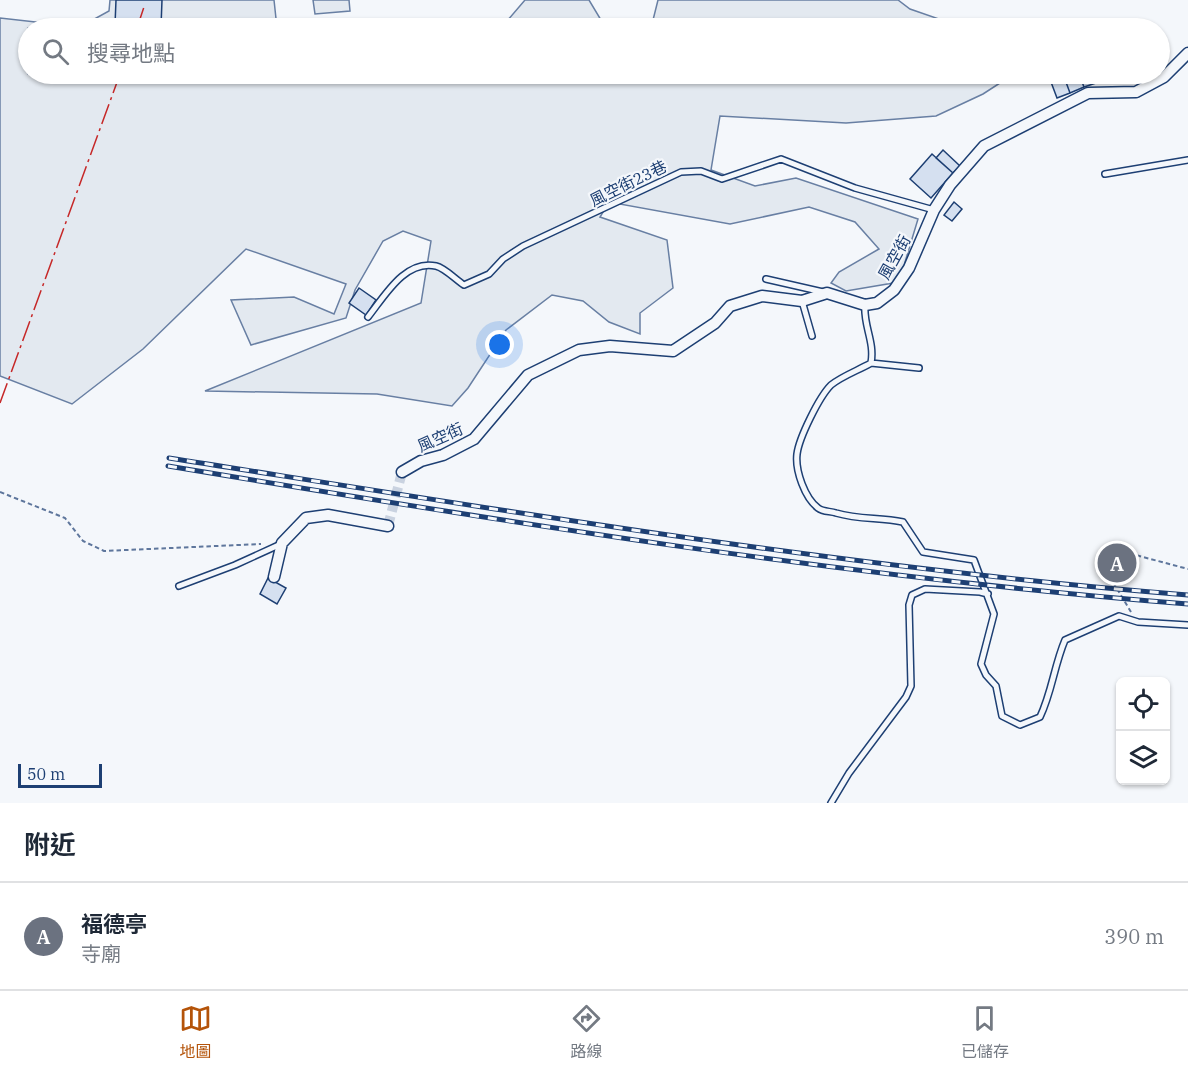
<!DOCTYPE html>
<html lang="zh-TW">
<meta charset="utf-8">
<style>
body{margin:0;font-family:"IBM Plex Serif","Noto Sans TC",serif;background:#f6f6f7;color:#1f2937}
.controls{position:absolute;right:18px;bottom:18px;display:grid;overflow:hidden;border-radius:9px;box-shadow:0 2px 4px #0004}
.controls button{width:54px;height:54px;display:grid;place-items:center;padding:0;border:0;border-bottom:2px solid #e0e1e3;background:#fff;color:#1f2937;font:30px sans-serif}
.scale{position:absolute;left:18px;bottom:15px;width:84px;box-sizing:border-box;padding-left:6px;border:3px solid #1d3f73;border-top:0;font-size:16px;line-height:21px;white-space:nowrap;color:#1d3f73;-webkit-text-stroke:4px #f4f7fb;paint-order:stroke}
.you{position:absolute;left:500px;top:345px;width:21px;height:21px;margin:-15px;border:4px solid #fff;border-radius:50%;background:#1a73e8;box-shadow:0 0 0 9px #1a73e833}
.badge{display:grid;place-items:center;width:39px;height:39px;border-radius:50%;background:#b45309;color:#fff;font-size:20px;font-weight:700}
.pin{position:absolute;translate:-50% -50%;border:3px solid #fff;box-shadow:0 2px 6px #0006}
.list{margin:0;padding:0;list-style:none}
h2{display:flex;justify-content:space-between;align-items:center;height:78px;margin:0;padding:0 24px;font-size:26px}
h2 small{font-size:20px;font-weight:400;color:#747a83}
.list li{display:grid;grid-template-columns:39px 1fr auto;gap:18px;align-items:center;box-sizing:border-box;height:108px;padding:0 24px;border-top:2px solid #e0e1e3}
.list b{display:block;font-size:22px;white-space:nowrap}
.list p{margin:0;font-size:20px;white-space:nowrap;color:#747a83}
.list em{font-size:20px;font-style:normal;color:#747a83}
.icon{flex:none;width:33px;height:33px;fill:none;stroke:currentColor;stroke-width:2;stroke-linecap:round;stroke-linejoin:round}
.map{position:relative;flex:none;width:1188px;height:803px;overflow:hidden}
.search{position:absolute;background:#fff;box-shadow:0 2px 4px #0004;left:18px;right:18px;top:18px;height:66px;display:flex;align-items:center;gap:15px;box-sizing:border-box;padding:0 21px;border-radius:33px;color:#747a83;font-size:22px}
.sheet{height:186px;background:#fff}
nav{display:flex;justify-content:space-around;align-items:center;box-sizing:border-box;height:84px;border-top:2px solid #e0e1e3;background:#fff;font-size:16px;color:#747a83}
nav a{display:grid;justify-items:center;gap:3px}
nav .on{color:#b45309}
.map>svg:first-child{display:block}
.green{fill:#e3e9f0;stroke:#687fa3;stroke-width:1.5}
.building{fill:#d5e0f0;stroke:#1d3f73;stroke-width:1.5}
.lines{fill:none;stroke-linecap:round;stroke-linejoin:round}
.minor-tunnel{stroke:#c9d2e0;stroke-width:10;stroke-dasharray:10 5;stroke-linecap:butt}
.service-casing{stroke:#1d3f73;stroke-width:8}
.minor-casing{stroke:#1d3f73;stroke-width:13}
.path{stroke:#5e769c;stroke-width:2;stroke-dasharray:4.5 3;stroke-linecap:butt}
.service{stroke:#f4f7fb;stroke-width:5}
.minor{stroke:#f4f7fb;stroke-width:10}
.rail-casing{stroke:#1d3f73;stroke-width:5}
.rail{stroke:#f4f7fb;stroke-width:3;stroke-dasharray:9;stroke-linecap:butt}
.power{stroke:#c62828;stroke-width:1.5;stroke-dasharray:21 4.5 3 4.5;stroke-linecap:butt}
.labels{text-anchor:middle;dominant-baseline:central;stroke-width:4.5;stroke-linejoin:round;paint-order:stroke}
.street-label{font-size:16px;fill:#1d3f73;stroke:#f4f7fb}
</style>
<div class="map">
<svg width="1188" height="803" viewBox="0 0 1188 803">
<rect width="100%" height="100%" fill="#f4f7fb"/>
<path class="green" d="M110,0H274L277,28H28V74H613L618,77L624,74H1014L983,94L936,116L846,123L720,116L711,170L755,186L796,178L918,219L899,282L846,291L831,283L839,272L879,249L855,222L809,207L730,224L609,202L600,217L667,240L673,288L640,313V334L609,322L583,301L552,295L506,330L468,388L452,406L377,394L205,391L421,303L431,241L403,231L383,241L355,290L346,318L251,345L231,300L294,297L334,314L346,284L246,249L143,349L72,404L0,376V18L80,27L109,11Z
M313,0H349L350,11L315,14Z
M525,0H589L601,20L596,28H501Z
M658,0H898L910,9L939,19L941,28H651Z"/>
<path class="building" d="M116,0H162L161,27L115,25Z
M1048,74H1063L1070,93L1057,98Z
M1063,74H1079L1084,87L1070,93Z
M1079,74H1093L1096,83L1084,87Z
M943,150L960,166L953,173L936,158Z
M932,154L953,173L931,198L910,179Z
M954,202L962,209L952,221L944,215Z
M359,288L376,300L366,315L349,303Z
M1112,559L1122,560V567H1111Z
M268,578L286,588L277,604L260,594Z"/>
<g class="lines">
<path class="minor-tunnel" d="M388,526L402,472"/>
<g class="service-casing">
<path id="service" d="M1105,174L1188,160
M766,279L823,292
M802,301L812,336
M865,305C863,325 875,342 871,363C859,370 842,376 831,385C819,397 799,438 797,454C795,471 805,498 818,508C823,512 830,511 836,513C860,520 880,517 903,522L923,552L974,560L994,614L981,664L986,675L996,686L1002,716L1020,725L1040,717C1052,692 1054,666 1065,640L1119,616L1138,622L1188,625
M368,317C384,297 405,259 436,266C445,268 456,280 464,285L489,274L503,259L523,246L681,172L701,171L722,179L781,159L855,188L934,210
M871,363L919,368
M179,586L235,565L281,544
M831,803L849,773L906,697L911,686L909,605L912,595L925,589L980,592L988,594"/>
</g>
<g class="minor-casing">
<path id="minor" d="M402,472L421,461L443,455L474,439L528,375L579,350L610,346L673,351L715,323L730,306L762,296L802,301L827,293L865,305L877,303L894,290L909,268L934,210L950,185L984,146L1088,93L1136,92L1164,77L1188,53
M274,577L282,543L306,518L328,515L388,526"/>
</g>
<path class="path" d="M0,492L65,518L83,541L104,551L261,544
M1131,612L1113,582L1109,557L1113,553H1128L1188,569"/>
<use href="#service" class="service"/>
<use href="#minor" class="minor"/>
<g class="rail-casing">
<path id="rail" d="M169,458C507,511 846,568 1188,595
M168,466C506,522 845,577 1188,604"/>
</g>
<use href="#rail" class="rail"/>
<path class="power" d="M137,28L145,4
M0,403L120,74"/>
</g>
<g class="labels">
<g class="street-label">
<text transform="translate(628 183) rotate(-26)">風空街23巷</text>
<text transform="translate(894 257) rotate(-61)">風空街</text>
<text transform="translate(440 437) rotate(-24)">風空街</text>
</g>
</g>
</svg>
<div class="controls">
<button><svg class="icon" aria-label="locate" viewBox="0 0 24 24"><circle cx="12" cy="12" r="6"/><path d="M12 2v4M12 18v4M2 12h4M18 12h4"/></svg></button>
<button><svg class="icon" aria-label="layers" viewBox="0 0 24 24"><path d="M12 4l9 5-9 5-9-5zM3 14l9 5 9-5"/></svg></button>
</div>
<div class="scale">50 m</div>
<div class="you"></div>
<div class="pin badge" style="left:1117px;top:563px;background:#6b7280">A</div>
<div class="search"><svg class="icon" aria-label="search" viewBox="0 0 24 24"><circle cx="10" cy="10" r="6"/><path d="M15 15l6 6"/></svg>搜尋地點</div>
</div>
<section class="sheet">
<h2>附近<small></small></h2>
<ul class="list">
<li><span class="badge" style="background:#6b7280">A</span><div><b>福德亭</b><p>寺廟</p></div><em>390 m</em></li>
</ul>
</section>
<nav>
<a class="on"><svg class="icon" aria-label="map" viewBox="0 0 24 24"><path d="M3 6l6-2 6 2 6-2v14l-6 2-6-2-6 2zM9 4v14M15 6v14"/></svg>地圖</a>
<a><svg class="icon" aria-label="directions" viewBox="0 0 24 24"><path d="M12 3l9 9-9 9-9-9zM9 14v-3h6M13 9l2 2-2 2"/></svg>路線</a>
<a><svg class="icon" aria-label="saved" viewBox="0 0 24 24"><path d="M7 4h10v16l-5-4-5 4z"/></svg>已儲存</a>
</nav>
